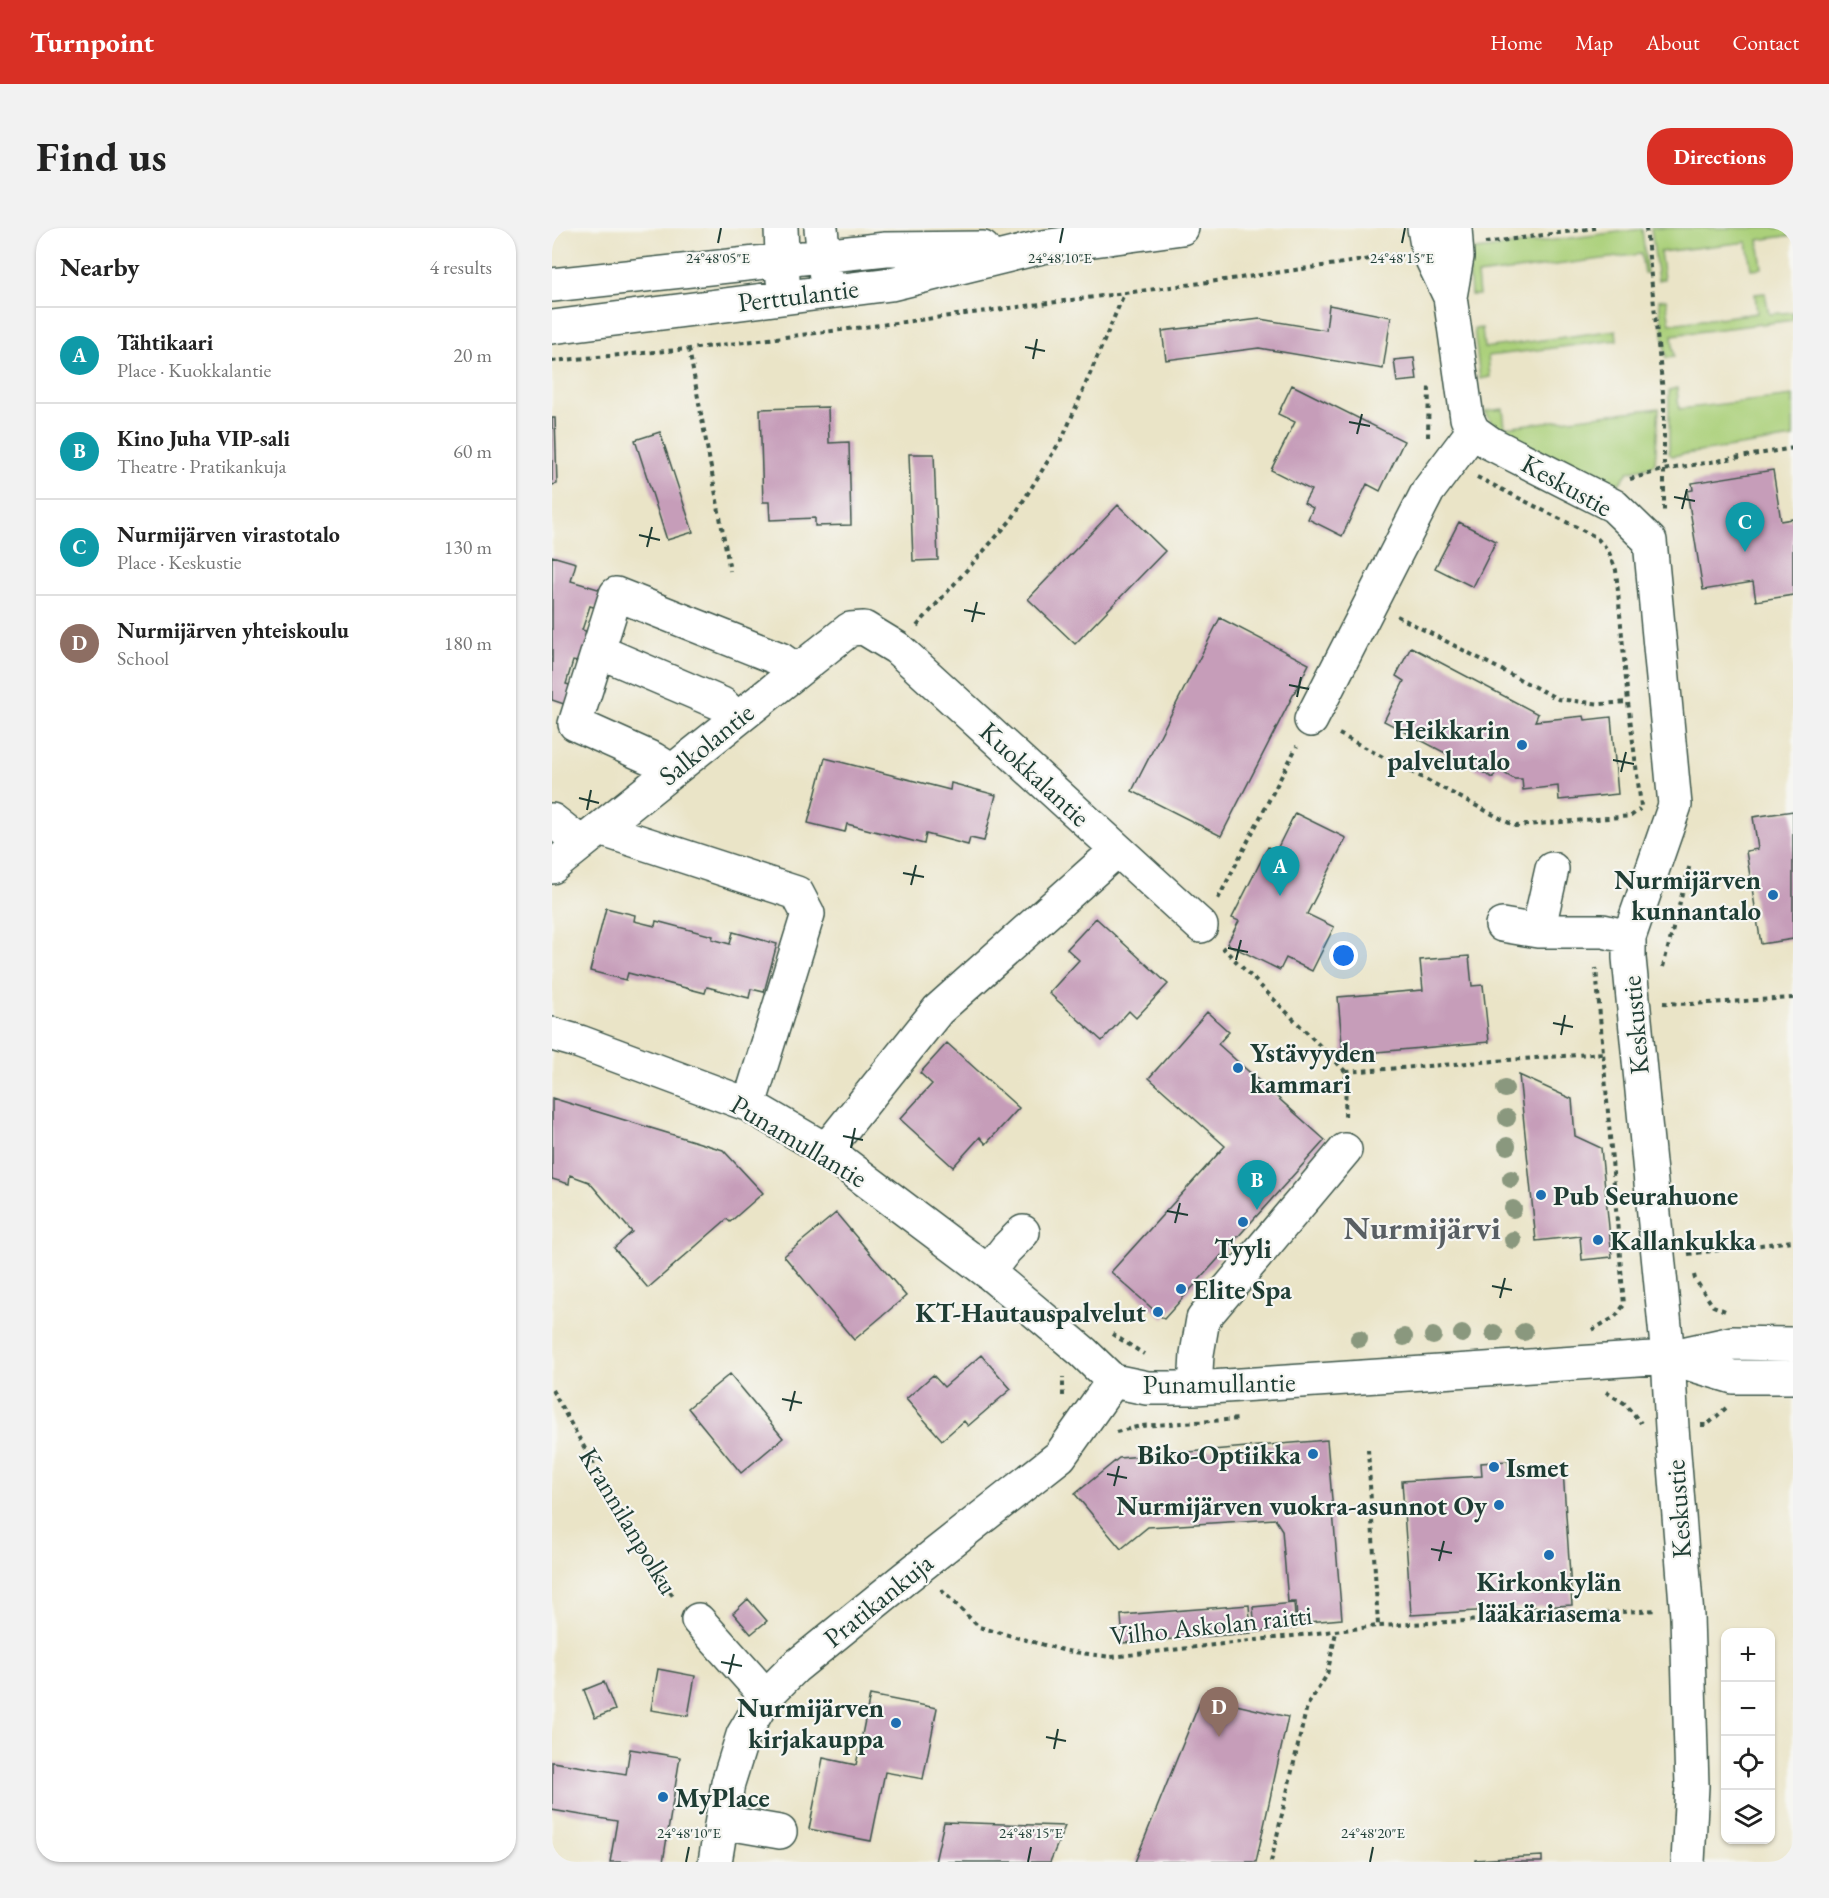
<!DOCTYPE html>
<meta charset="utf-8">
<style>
body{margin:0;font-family:"EB Garamond",serif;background:#f2f2f2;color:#222}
.controls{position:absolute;right:18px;bottom:18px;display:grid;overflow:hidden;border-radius:12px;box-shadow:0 2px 4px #0004}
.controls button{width:54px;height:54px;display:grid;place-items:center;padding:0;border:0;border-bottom:2px solid #e0e0e0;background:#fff;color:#222;font:30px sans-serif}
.you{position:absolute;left:792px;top:728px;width:21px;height:21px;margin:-15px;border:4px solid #fff;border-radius:50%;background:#1a73e8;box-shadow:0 0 0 9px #1a73e833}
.badge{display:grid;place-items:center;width:39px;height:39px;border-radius:50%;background:#d93025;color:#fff;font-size:20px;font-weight:700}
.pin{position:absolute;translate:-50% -50px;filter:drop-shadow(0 2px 3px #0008)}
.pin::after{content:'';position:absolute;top:32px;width:21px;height:18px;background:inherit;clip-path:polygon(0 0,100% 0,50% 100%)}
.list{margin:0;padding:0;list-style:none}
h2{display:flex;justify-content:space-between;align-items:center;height:78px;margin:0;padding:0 24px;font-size:26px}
h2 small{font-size:20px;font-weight:400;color:#767676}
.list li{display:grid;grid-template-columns:39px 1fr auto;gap:18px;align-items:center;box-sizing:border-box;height:96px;padding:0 24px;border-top:2px solid #e0e0e0}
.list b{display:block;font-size:22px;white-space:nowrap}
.list p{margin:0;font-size:20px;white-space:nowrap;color:#767676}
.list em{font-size:20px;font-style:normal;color:#767676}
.icon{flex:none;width:33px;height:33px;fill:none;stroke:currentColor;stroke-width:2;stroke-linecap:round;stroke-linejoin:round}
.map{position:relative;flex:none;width:1241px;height:1634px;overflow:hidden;border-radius:24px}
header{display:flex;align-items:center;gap:36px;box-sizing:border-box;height:84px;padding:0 30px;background:#d93025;color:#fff}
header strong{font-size:28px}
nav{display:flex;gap:33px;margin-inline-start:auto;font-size:21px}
.intro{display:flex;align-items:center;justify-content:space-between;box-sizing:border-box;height:144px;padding:0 36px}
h1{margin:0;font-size:42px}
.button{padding:15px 27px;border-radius:24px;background:#d93025;color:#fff;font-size:21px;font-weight:700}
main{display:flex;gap:36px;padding:0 36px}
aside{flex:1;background:#fff;border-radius:24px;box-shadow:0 2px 4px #0004}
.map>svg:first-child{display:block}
.green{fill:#abd07a;stroke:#658657;stroke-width:1.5}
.building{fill:#c69db9}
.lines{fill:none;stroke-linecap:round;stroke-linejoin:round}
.minor-casing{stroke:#3d564a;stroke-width:36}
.path{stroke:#3d564a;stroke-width:4;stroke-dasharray:4.5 4.5;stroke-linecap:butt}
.minor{stroke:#fff;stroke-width:33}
.tree{fill:#8a987e}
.ticks{fill:none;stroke:#1f3d34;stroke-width:2}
.poi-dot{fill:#1f6fb2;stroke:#f6f6f2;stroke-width:2}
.labels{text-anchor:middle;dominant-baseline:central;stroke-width:4.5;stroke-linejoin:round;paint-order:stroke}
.street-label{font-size:27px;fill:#1f3d34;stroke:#f6f6f2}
.poi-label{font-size:27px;font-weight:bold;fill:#1f3d34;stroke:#f6f6f2;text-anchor:end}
.district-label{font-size:33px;font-weight:bold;fill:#595f63;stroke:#f6f6f2}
.ticks-label{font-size:15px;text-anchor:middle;fill:#1f3d34;stroke:#f6f6f2;stroke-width:4.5;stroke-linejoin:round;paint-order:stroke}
</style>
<header>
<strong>Turnpoint</strong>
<nav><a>Home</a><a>Map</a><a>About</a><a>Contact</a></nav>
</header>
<div class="intro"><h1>Find us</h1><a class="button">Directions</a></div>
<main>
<aside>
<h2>Nearby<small>4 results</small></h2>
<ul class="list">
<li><span class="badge" style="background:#0f9aa8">A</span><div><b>Tähtikaari</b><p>Place · Kuokkalantie</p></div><em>20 m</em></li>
<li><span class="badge" style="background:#0f9aa8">B</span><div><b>Kino Juha VIP-sali</b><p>Theatre · Pratikankuja</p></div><em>60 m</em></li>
<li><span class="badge" style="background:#0f9aa8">C</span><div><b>Nurmijärven virastotalo</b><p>Place · Keskustie</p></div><em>130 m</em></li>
<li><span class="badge" style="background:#8d6e63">D</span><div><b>Nurmijärven yhteiskoulu</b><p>School</p></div><em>180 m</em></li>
</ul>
</aside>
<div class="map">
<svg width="1241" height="1634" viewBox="0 0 1241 1634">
<rect width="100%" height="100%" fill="#f6f6f2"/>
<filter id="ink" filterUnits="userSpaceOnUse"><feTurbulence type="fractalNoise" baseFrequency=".0167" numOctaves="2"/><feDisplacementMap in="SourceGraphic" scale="12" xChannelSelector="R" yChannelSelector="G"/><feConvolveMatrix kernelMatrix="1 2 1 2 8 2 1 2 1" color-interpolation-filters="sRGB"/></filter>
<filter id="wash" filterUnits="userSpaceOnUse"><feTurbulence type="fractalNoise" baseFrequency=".008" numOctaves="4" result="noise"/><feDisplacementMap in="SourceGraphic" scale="24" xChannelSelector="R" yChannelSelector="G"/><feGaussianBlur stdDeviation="1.35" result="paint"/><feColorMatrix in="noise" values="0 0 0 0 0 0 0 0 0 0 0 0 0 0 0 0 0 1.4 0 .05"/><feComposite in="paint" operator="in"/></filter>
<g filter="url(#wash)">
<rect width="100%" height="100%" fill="#eae4c7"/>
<path class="green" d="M1099,0H1241V7L1206,12L1210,40L1199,41L1195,14L1108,24L1112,51L1106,52Z
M1090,1L1095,45H1092L1089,26L925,47L927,67H919L916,23Z
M1213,65L1217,86L1241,84V92L1120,107L1122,129L1114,130L1107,72L1114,71L1118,96L1205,85L1203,66Z
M930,100L932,120L1064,102L1065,112L936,128L938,149L928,151L922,101Z
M1125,160L1127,181L1241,168V210L1120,228L1117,225V162Z
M1107,180L1103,235L1100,238L1076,244L1063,261L955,206L939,193L933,183L951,181L953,199Z"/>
<g id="blocks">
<path class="building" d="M777,77L839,89L831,141L707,120L614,132L610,103L708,91L774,102Z
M862,130L865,152L845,154L842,132Z
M740,157L852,213L828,263L815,256L790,308L756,291L761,280L752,275L759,262L719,242L743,194L726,186Z
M276,179L277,215L297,214L299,297L263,298V290L218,292L217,274H211L208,181Z
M0,190H3L5,256L0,257Z
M108,204L141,304L115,312L83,212Z
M357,226H382L386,332L361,333Z
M1221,242L1229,293L1241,291V367L1204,373L1201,354L1151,362L1135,263L1141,262L1140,255Z
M566,277L613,323L523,416L476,371Z
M907,294L944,313L921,359L883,340Z
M0,328L24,335L19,353L53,363L48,381L38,378L30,402L40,405L31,435L21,433L14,456L24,459L18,478L0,472Z
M668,390L757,436L669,608L580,563Z
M859,419L986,486L983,493L1032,488L1033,492L1059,489L1066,566L1007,572L1006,558L971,562L970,551H962L945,541L941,550L832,493L852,453L844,448Z
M273,530L398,562L399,555L444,567L432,613L418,610L416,617L374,606L372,616L295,596L293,604L256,595Z
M1241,583V711L1209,716L1194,623L1206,621L1201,589Z
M743,585L794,610L755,686L782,699L760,743L734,730L728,742L675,716L687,693L680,690L716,619L724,623Z
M54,680L83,687L82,693L103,698L104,693L161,708L160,711L178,716L181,704L225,716L212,764L199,761L197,770L155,759L153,765L76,745L74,752L38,743Z
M544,690L616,756L584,790L577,783L550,813L497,765L527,732L515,721Z
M917,728L920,758L931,757L937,814L791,827L786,769L871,762L868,732Z
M655,784L677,804L666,816L773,912L612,1091L559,1044L673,918L597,850Z
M395,815L467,880L434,916L428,909L401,939L348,891L380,856L368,845Z
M967,847L1020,871L1023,908L1049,920L1060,1029L1030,1032L1028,1008L984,1013Z
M0,870L171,922L211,965L178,994L175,991L96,1060L62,1020L80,1004L37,954L18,947L17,956L0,951Z
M284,985L354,1068L302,1112L232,1028Z
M429,1127L459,1161L416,1198L412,1193L390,1212L354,1171L381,1147L392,1159Z
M178,1146L231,1210L189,1245L136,1180Z
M775,1212L790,1391L745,1395L744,1374H736L730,1302L723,1291L596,1299L569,1321L523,1266L567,1230Z
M956,1233L957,1245L1011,1242L1020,1377L859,1387L850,1253L930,1248L929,1235Z
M196,1371L215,1393L199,1406L181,1385Z
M742,1375L744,1400L703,1404L701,1379Z
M697,1377L699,1405L571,1415L569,1387Z
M106,1441L143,1448L136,1488L99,1482Z
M52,1454L63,1482L43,1490L32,1462Z
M318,1467L385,1480L371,1551L333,1544L319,1613L257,1601L271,1530L304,1537Z
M650,1469L736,1489L704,1634H583Z
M78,1521L128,1529L111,1634H58L65,1593L0,1582V1534L74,1546Z
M392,1594L513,1598L498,1634H383Z
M990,1628V1634H923V1632Z"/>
</g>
</g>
<g filter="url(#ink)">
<use href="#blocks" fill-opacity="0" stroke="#3d564a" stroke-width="1.5"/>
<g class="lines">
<g class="minor-casing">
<path id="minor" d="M229,0L231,52
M269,0L274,50
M872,0L876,23L898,69L915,190L921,203L938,215L1062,278L1098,313L1123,577L1077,709V730L1116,1129L1120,1200L1135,1388L1140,1558L1136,1634
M0,57L334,21L431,20
M898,69L905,29L903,0
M0,99L339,56L490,19L630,0
M46,423L170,476L185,491
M759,492L876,263L921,203
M120,543L101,531L23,496L64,366L228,431L245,443
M0,592L29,615
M48,601L245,665L256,686L197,877
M0,639L298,401L312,400L345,420L649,698
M950,697L986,703H1051L1077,709
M986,703L1000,641
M0,806L28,814L197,877L274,922L436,1044L531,1124L561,1153L595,1160H643L1116,1129L1180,1115L1241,1116
M274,922L386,782L565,622
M436,1044L454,1021L471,1004
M1118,1130L1181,1149H1241
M643,1160L645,1126L651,1091L793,922
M146,1392L214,1468
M170,1594L228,1604
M163,1634L176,1555L191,1507L214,1468L242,1440L353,1350L508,1228L561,1153"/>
</g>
<path class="path" d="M1094,0L1112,174V283
M0,2L11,0
M933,15L1043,0
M137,121L178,343
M0,133L137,121L344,95L695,49L846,27
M876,209L877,156
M925,249L1044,309L1056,322L1064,342L1076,474L1089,578
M1078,251L1111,242L1241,220
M845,388L1006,471L1049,476L1076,474
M365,398L460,291L512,207L572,66
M787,506L963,598L1079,588L1088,581
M666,671L745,518
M670,719L794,844L793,891
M1111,739L1138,636
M1111,775L1139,776L1241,770
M794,844L1052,825
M1136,1026L1241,1013
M1142,1047L1143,1051L1161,1078L1176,1084
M1040,1102L1063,1089L1072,1077L1044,740
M560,1106L592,1126
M0,1162L94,1329L123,1371
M1054,1164L1072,1175L1089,1195
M511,1168V1149
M1149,1197H1155L1174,1180
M564,1204L589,1198L687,1191
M816,1221L826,1397
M389,1362L427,1399L514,1423L559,1429L826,1398L1104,1382
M719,1634L755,1478L775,1447L784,1404"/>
<use href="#minor" class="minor"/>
</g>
<g class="tree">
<circle cx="953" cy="861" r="9"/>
<circle cx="955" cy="890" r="9"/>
<circle cx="955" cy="918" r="9"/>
<circle cx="959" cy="951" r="9"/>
<circle cx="961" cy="981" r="9"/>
<circle cx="961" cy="1012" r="9"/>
<circle cx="972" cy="1104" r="9"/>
<circle cx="942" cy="1105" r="9"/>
<circle cx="910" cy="1106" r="9"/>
<circle cx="881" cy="1108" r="9"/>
<circle cx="852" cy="1109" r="9"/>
<circle cx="807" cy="1111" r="9"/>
</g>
</g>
<path class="ticks" d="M166,15L169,0M508,15L511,0M850,15L853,0M473,119L493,123M481,131L485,111M797,194L818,198M805,206L810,186M1122,269L1143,273M1130,281L1135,261M87,307L108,312M95,319L100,299M412,382L433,386M420,394L425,374M737,457L757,461M745,469L749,449M1061,532L1082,536M1069,544L1074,524M27,570L47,575M35,582L39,562M351,645L372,649M359,657L364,637M676,720L696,724M684,732L689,712M1001,795L1021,799M1009,807L1013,787M291,908L311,912M299,920L303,900M615,983L636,987M623,995L628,975M940,1058L960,1062M948,1070L953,1050M230,1171L250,1175M238,1183L243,1163M555,1246L575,1250M562,1258L567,1238M879,1321L900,1325M887,1333L892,1313M169,1434L190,1438M177,1446L182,1426M494,1509L514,1513M502,1521L506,1501M134,1634L137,1619M476,1634L479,1619M818,1634L821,1619"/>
<g class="poi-dot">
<circle cx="970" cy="517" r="6"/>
<circle cx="1221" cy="667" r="6"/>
<circle cx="686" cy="840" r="6"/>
<circle cx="989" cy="967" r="6"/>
<circle cx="691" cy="994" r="6"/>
<circle cx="1046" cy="1012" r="6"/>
<circle cx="629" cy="1061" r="6"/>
<circle cx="606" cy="1084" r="6"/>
<circle cx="761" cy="1226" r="6"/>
<circle cx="942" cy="1239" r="6"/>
<circle cx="947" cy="1277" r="6"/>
<circle cx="997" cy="1327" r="6"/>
<circle cx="344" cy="1495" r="6"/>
<circle cx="111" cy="1569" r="6"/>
</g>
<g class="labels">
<g class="street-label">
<text transform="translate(246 67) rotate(-7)">Perttulantie</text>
<text transform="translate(1015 257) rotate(29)">Keskustie</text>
<text transform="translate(154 516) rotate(-39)">Salkolantie</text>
<text transform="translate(483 546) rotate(43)">Kuokkalantie</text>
<text transform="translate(1083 797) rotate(-95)">Keskustie</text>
<text transform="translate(247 913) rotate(31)">Punamullantie</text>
<text transform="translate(667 1155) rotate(-1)">Punamullantie</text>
<text transform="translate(1126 1281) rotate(-94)">Keskustie</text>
<text transform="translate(77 1293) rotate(59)">Krannilanpolku</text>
<text transform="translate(326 1372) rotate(-39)">Pratikankuja</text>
<text transform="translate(659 1397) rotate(-6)">Vilho Askolan raitti</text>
</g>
<g class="poi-label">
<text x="958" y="501">Heikkarin<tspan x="958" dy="31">palvelutalo</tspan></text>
<text x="1209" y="651">Nurmijärven<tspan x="1209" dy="31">kunnantalo</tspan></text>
<text x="698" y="824" text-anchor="start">Ystävyyden<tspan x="698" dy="31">kammari</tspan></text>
<text x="1001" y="967" text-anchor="start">Pub Seurahuone</text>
<text x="1058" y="1012" text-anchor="start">Kallankukka</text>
<text x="691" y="1020" text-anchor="middle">Tyyli</text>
<text x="641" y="1061" text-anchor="start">Elite Spa</text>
<text x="594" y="1084">KT-Hautauspalvelut</text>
<text x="749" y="1226">Biko-Optiikka</text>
<text x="954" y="1239" text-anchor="start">Ismet</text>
<text x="935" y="1277">Nurmijärven vuokra-asunnot Oy</text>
<text x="997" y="1353" text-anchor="middle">Kirkonkylän<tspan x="997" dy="31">lääkäriasema</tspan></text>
<text x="332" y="1479">Nurmijärven<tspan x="332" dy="31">kirjakauppa</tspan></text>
<text x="123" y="1569" text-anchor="start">MyPlace</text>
</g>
<g class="district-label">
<text x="870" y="999">Nurmijärvi</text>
</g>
</g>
<g class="ticks-label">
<text x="166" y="35">24°48'05"E</text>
<text x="508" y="35">24°48'10"E</text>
<text x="850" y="35">24°48'15"E</text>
<text x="137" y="1610">24°48'10"E</text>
<text x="479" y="1610">24°48'15"E</text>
<text x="821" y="1610">24°48'20"E</text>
</g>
</svg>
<div class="controls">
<button>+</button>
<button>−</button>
<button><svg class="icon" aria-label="locate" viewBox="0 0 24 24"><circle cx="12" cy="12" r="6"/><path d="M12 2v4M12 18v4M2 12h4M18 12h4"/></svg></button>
<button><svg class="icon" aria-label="layers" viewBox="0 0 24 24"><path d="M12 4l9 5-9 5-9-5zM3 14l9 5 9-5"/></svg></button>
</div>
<div class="you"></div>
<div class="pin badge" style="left:728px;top:668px;background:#0f9aa8">A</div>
<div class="pin badge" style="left:705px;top:982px;background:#0f9aa8">B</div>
<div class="pin badge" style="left:1193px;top:324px;background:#0f9aa8">C</div>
<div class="pin badge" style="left:667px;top:1509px;background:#8d6e63">D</div>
</div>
</main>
